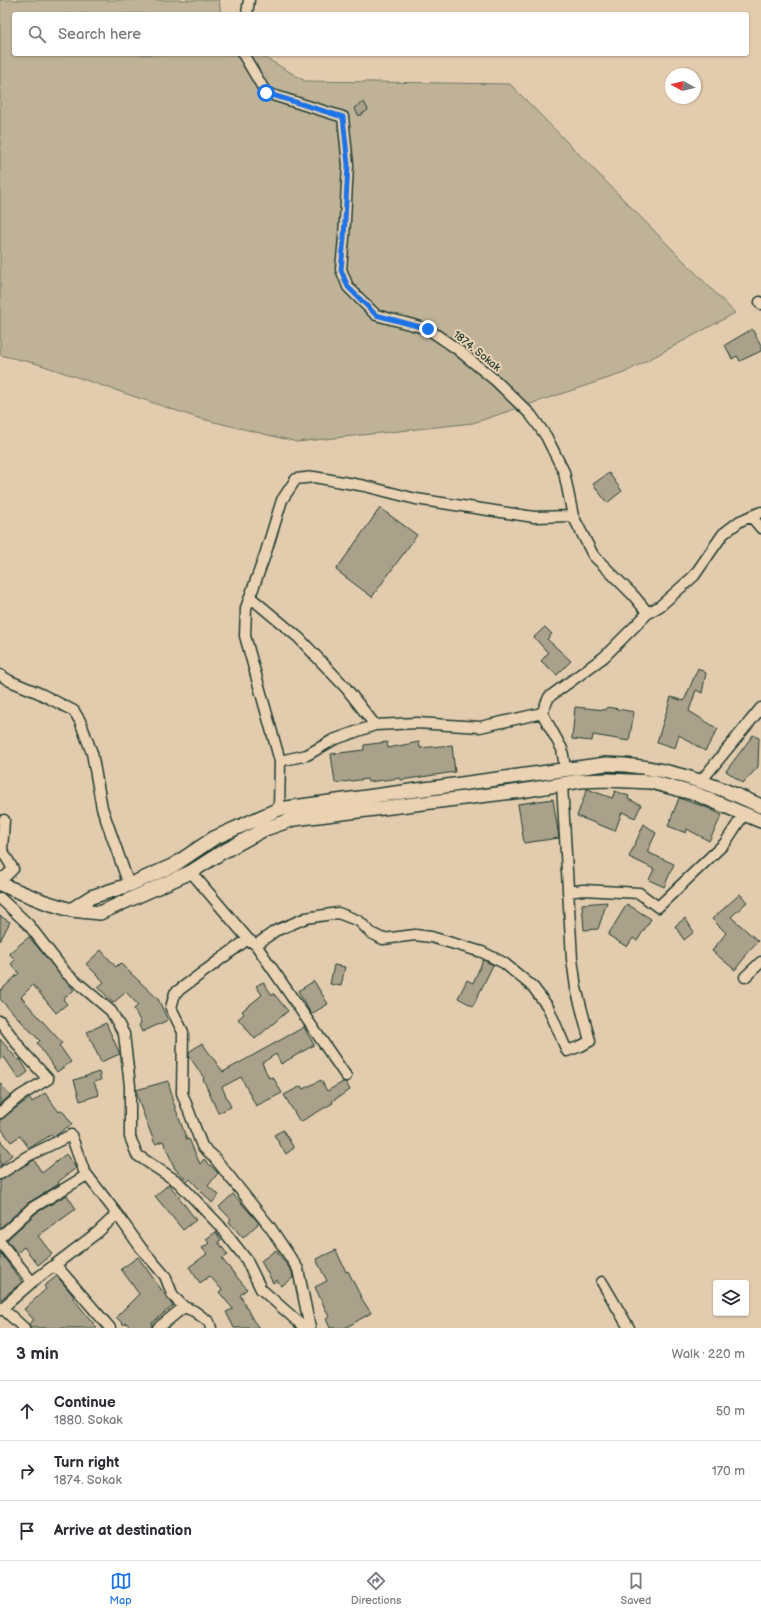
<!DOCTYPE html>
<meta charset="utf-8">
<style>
body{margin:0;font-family:"Balsamiq Sans",sans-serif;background:#f7f7f7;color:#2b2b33}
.controls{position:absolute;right:12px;bottom:12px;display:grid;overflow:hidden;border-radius:4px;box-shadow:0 1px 3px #0004}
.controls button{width:36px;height:36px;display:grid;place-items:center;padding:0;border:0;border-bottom:1px solid #e1e1e2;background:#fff;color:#2b2b33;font:20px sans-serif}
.compass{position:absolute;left:665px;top:68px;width:36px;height:36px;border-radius:50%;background:#fff;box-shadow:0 1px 3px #0004;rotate:278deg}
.stop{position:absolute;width:12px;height:12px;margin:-9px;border:3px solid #1a73e8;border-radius:50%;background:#fff}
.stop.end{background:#1a73e8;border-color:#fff;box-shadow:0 1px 4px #0008}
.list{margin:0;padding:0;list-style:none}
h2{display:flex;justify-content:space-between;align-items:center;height:52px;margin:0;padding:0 16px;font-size:17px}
h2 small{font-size:13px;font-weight:400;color:#7c7c81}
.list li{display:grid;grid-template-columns:26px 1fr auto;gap:12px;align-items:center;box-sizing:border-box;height:60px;padding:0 16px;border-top:1px solid #e1e1e2}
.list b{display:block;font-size:15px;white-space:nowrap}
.list p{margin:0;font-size:13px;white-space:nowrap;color:#7c7c81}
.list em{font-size:13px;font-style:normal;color:#7c7c81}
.icon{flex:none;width:22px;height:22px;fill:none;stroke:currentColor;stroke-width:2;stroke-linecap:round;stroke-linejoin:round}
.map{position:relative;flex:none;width:761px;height:1328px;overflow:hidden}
.search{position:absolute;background:#fff;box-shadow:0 1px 3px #0004;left:12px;right:12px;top:12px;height:44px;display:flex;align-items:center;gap:10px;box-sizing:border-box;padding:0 14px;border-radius:4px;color:#7c7c81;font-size:15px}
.sheet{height:232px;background:#fff}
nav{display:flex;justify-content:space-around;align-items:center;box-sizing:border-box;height:56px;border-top:1px solid #e1e1e2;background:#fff;font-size:11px;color:#7c7c81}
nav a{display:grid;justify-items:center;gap:2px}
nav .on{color:#1a73e8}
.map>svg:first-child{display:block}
.green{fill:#bfb297;stroke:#6f7866}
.building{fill:#a9a18a;stroke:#1f3d34}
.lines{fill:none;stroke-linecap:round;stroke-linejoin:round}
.minor-casing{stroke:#1f3d34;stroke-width:13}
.tertiary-casing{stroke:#1f3d34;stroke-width:16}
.minor{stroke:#ebd2b3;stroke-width:10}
.tertiary{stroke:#ebd2b3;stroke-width:13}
.route{stroke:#1a73e8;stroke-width:5}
.labels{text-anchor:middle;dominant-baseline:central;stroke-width:4;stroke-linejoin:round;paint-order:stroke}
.street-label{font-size:11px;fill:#1f3d34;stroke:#ebd2b3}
</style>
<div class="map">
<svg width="761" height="1328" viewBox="0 0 761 1328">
<rect width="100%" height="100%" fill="#e3ccae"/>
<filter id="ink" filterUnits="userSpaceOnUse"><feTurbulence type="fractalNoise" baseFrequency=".025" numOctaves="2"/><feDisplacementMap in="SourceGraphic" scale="8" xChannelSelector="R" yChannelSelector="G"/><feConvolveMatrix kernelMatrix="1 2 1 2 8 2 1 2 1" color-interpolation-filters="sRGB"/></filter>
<g filter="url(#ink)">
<path class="green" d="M0,0H219L221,14H14V54H259L305,81L510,84L735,313L624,373L473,423L297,442L198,418L38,364L0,355Z"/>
<path class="building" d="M364,102L368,110L359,116L354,108Z
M752,329L761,345V351L740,361L737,356L732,359L725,345Z
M609,473L622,491L607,503L593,484Z
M380,508L417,535L372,597L336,570Z
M545,627L552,634L547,639L571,661L557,675L541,661L548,653L534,637Z
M698,668L706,673L702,693L696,690L689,711L718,729L705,751L679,735L675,748L657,742L671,697L684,701Z
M575,707L606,710L607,707L634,712L629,741L593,735L592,741L572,739Z
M753,735L759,738L758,767L743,783L726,771Z
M387,742L388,748L419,742L420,748L452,745L455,772L401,780L400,778L368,782L367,779L335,783L331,754L364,750V745Z
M587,789L612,798L615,791L629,796L628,799L641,805L635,818L622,812L615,831L577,816Z
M679,798L708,808L722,815L709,841L687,829L686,833L668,826Z
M553,799L559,838L524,843L518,804Z
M644,824L656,833L647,852L674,864L664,887L649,880L654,869L629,857Z
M740,894L747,902L731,917L758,941L744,956L745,957L735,970L712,951L726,933L712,919Z
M607,902L598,929L584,930L582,904Z
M627,904L651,919L637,941L633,938L627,947L608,935Z
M0,916L10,922L0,941Z
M685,918L694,932L684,940L675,926Z
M29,937L74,990L63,999L67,1004L56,1013L33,985L21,997L62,1043L59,1045L71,1062L57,1072L37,1043L40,1041L0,999V991L19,973L11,964L15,960L9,953Z
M101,950L116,967L120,963L158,999L168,1020L142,1032L139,1025L141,1023L134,1009L138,1005L126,992L113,1003L98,987L104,982L86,964Z
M483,960L493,965L473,1006L458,998L467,980L473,983Z
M334,965L345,967L341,986L330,984Z
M314,981L328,1004L311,1014L298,991Z
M263,982L272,995L274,994L288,1011L255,1039L238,1019L244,1014L242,1011L262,995L256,986Z
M106,1023L120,1054L101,1062L87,1032Z
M304,1027L314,1045L281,1064L276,1054L262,1063L269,1078L273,1077L282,1093L256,1106L241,1077L222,1087L231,1107L218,1113L203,1079L204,1078L189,1056V1052L202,1043L223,1072Z
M0,1039L18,1060L20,1059L28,1072L19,1079L4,1057L0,1060Z
M99,1072L101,1080L94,1082L99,1095L80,1101L74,1080Z
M321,1080L327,1091L343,1082H346L350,1090L332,1101L333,1103L300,1122L284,1095L301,1086L303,1089Z
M168,1081L172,1095L171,1096L187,1140L189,1139L200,1164L204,1159L218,1173L208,1186L219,1195L212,1203L190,1179L188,1181L175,1169L163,1141L155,1144L140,1105L136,1090Z
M0,1083L10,1096L0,1104Z
M45,1093L59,1112L62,1110L72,1124L53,1137L51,1135L29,1148L20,1136L11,1142L0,1127V1119L30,1098L32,1102Z
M283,1130L294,1148L286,1154L274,1135Z
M0,1140L12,1155L0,1166Z
M66,1154L76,1168L58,1182L59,1184L28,1203L0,1228V1180L34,1160L42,1173Z
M169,1184L196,1220L183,1230L155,1196Z
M233,1194L259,1223L243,1238L229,1222L231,1219L219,1207Z
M67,1195L76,1209L38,1236L52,1254L38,1265L24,1247L17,1253L7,1240L36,1213Z
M216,1232L221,1240L218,1242L228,1255L222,1259L247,1289L240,1295L253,1320L259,1328H234L226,1312L233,1309L219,1292L222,1290L210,1276L200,1283L189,1267L207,1254L202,1248L209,1243L206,1239Z
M276,1250L292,1272L293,1278L281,1286L277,1280L273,1283L261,1261Z
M336,1250L346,1272L348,1271L362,1299L371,1313L345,1328H330L326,1319L329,1317L315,1287L327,1281L316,1259Z
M0,1252L22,1282L0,1300Z
M138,1257L173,1306L152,1323V1328H131L126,1323L124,1325L116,1317L139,1294L121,1269Z
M57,1276L71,1293L74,1297L73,1298L97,1328H30L29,1324L34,1320L24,1309L46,1289L44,1286Z"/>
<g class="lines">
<g class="minor-casing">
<path id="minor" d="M247,14L249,0
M243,54L266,93L343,117L348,165L344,238L341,269L348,287L376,315L428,329L457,349L496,381L531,415L546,436L564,472L573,516L593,555L633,595L648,613
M760,302L761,304
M751,516L761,528
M250,597L299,638L346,688L375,725
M0,675L10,681L39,693L74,711L80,721L92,753L102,808L129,885
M280,761L307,755L333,740L375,725L417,723L480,727L542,713
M565,768L562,749L542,713L549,697L604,657L648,613L660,606L694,576L723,534L740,521L761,512
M701,781L761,708
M279,809L280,761L245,636L246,608L265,555L282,500L296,479L314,477L365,486L416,499L534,517L573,516
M191,872L248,939L256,945L346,1076
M0,878L6,876L13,869L2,850L4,820
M568,892L583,890L639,893L658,907L725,843L744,814
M0,898L28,924L66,973L111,1011L124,1034L130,1086V1137L137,1155L178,1182L220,1226L246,1259L261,1289L305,1328
M248,939L175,993L171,1008L183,1032L182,1093L202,1146L213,1156L270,1227L298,1269L310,1328
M256,945L275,931L306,918L338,913L359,921L371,933L383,939L415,935L431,937L482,952L504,963L533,987L548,1007L567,1051L581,1046L590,1041L576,988L572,959L562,784
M745,977L761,962
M0,1021L24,1053L48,1079L20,1096L0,1113
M0,1174L28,1156L71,1135L84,1171L117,1214L98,1232L52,1267
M117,1214L141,1248L165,1276L173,1296L184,1307L194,1311L209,1322L211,1328
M0,1237L32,1208L87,1175
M0,1242L32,1282
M602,1282L629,1328
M2,1308L24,1328
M0,1310L32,1282L52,1267L60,1270L110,1328
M158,1328L184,1307"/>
</g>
<g class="tertiary-casing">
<path id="tertiary" d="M0,884L45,902L71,910L100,913L191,872L219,854L265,829L294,819L521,791L580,781L608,780L651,782L696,794L761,821
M71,910L91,897L129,885L174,865L214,838L279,809L606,764C662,765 711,783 761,806"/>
</g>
<use href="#minor" class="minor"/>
<use href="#tertiary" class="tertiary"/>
</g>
</g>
<g class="lines" filter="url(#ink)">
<path class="route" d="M266,93L343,117L348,165L344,238L341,270L348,287L376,315L428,329"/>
</g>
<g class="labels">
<g class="street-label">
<text transform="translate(477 351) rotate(39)">1874. Sokak</text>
</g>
</g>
</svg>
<div class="controls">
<button><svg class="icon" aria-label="layers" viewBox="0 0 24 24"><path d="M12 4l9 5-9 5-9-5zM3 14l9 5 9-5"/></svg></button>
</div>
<svg class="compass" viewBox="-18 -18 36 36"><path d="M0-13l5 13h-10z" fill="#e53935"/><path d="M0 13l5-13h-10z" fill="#7c7c81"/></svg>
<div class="stop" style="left:266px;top:93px"></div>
<div class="stop end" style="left:428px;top:329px"></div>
<div class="search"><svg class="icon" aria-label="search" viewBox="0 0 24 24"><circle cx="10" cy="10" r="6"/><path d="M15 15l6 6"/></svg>Search here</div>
</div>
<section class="sheet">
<h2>3 min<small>Walk · 220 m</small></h2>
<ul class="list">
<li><svg class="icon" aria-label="ahead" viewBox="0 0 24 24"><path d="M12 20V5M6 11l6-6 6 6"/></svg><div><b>Continue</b><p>1880. Sokak</p></div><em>50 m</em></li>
<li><svg class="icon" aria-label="right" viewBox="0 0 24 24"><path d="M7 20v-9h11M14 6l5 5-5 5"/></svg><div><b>Turn right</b><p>1874. Sokak</p></div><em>170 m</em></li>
<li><svg class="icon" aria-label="arrive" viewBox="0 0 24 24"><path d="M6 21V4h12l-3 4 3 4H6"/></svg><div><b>Arrive at destination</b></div></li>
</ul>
</section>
<nav>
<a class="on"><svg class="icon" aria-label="map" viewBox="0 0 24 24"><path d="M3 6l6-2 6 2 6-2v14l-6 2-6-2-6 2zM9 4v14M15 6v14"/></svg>Map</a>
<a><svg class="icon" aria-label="directions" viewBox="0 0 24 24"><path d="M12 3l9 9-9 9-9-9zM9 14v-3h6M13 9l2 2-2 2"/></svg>Directions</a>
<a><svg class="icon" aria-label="saved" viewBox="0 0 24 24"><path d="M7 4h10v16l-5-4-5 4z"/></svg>Saved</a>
</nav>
